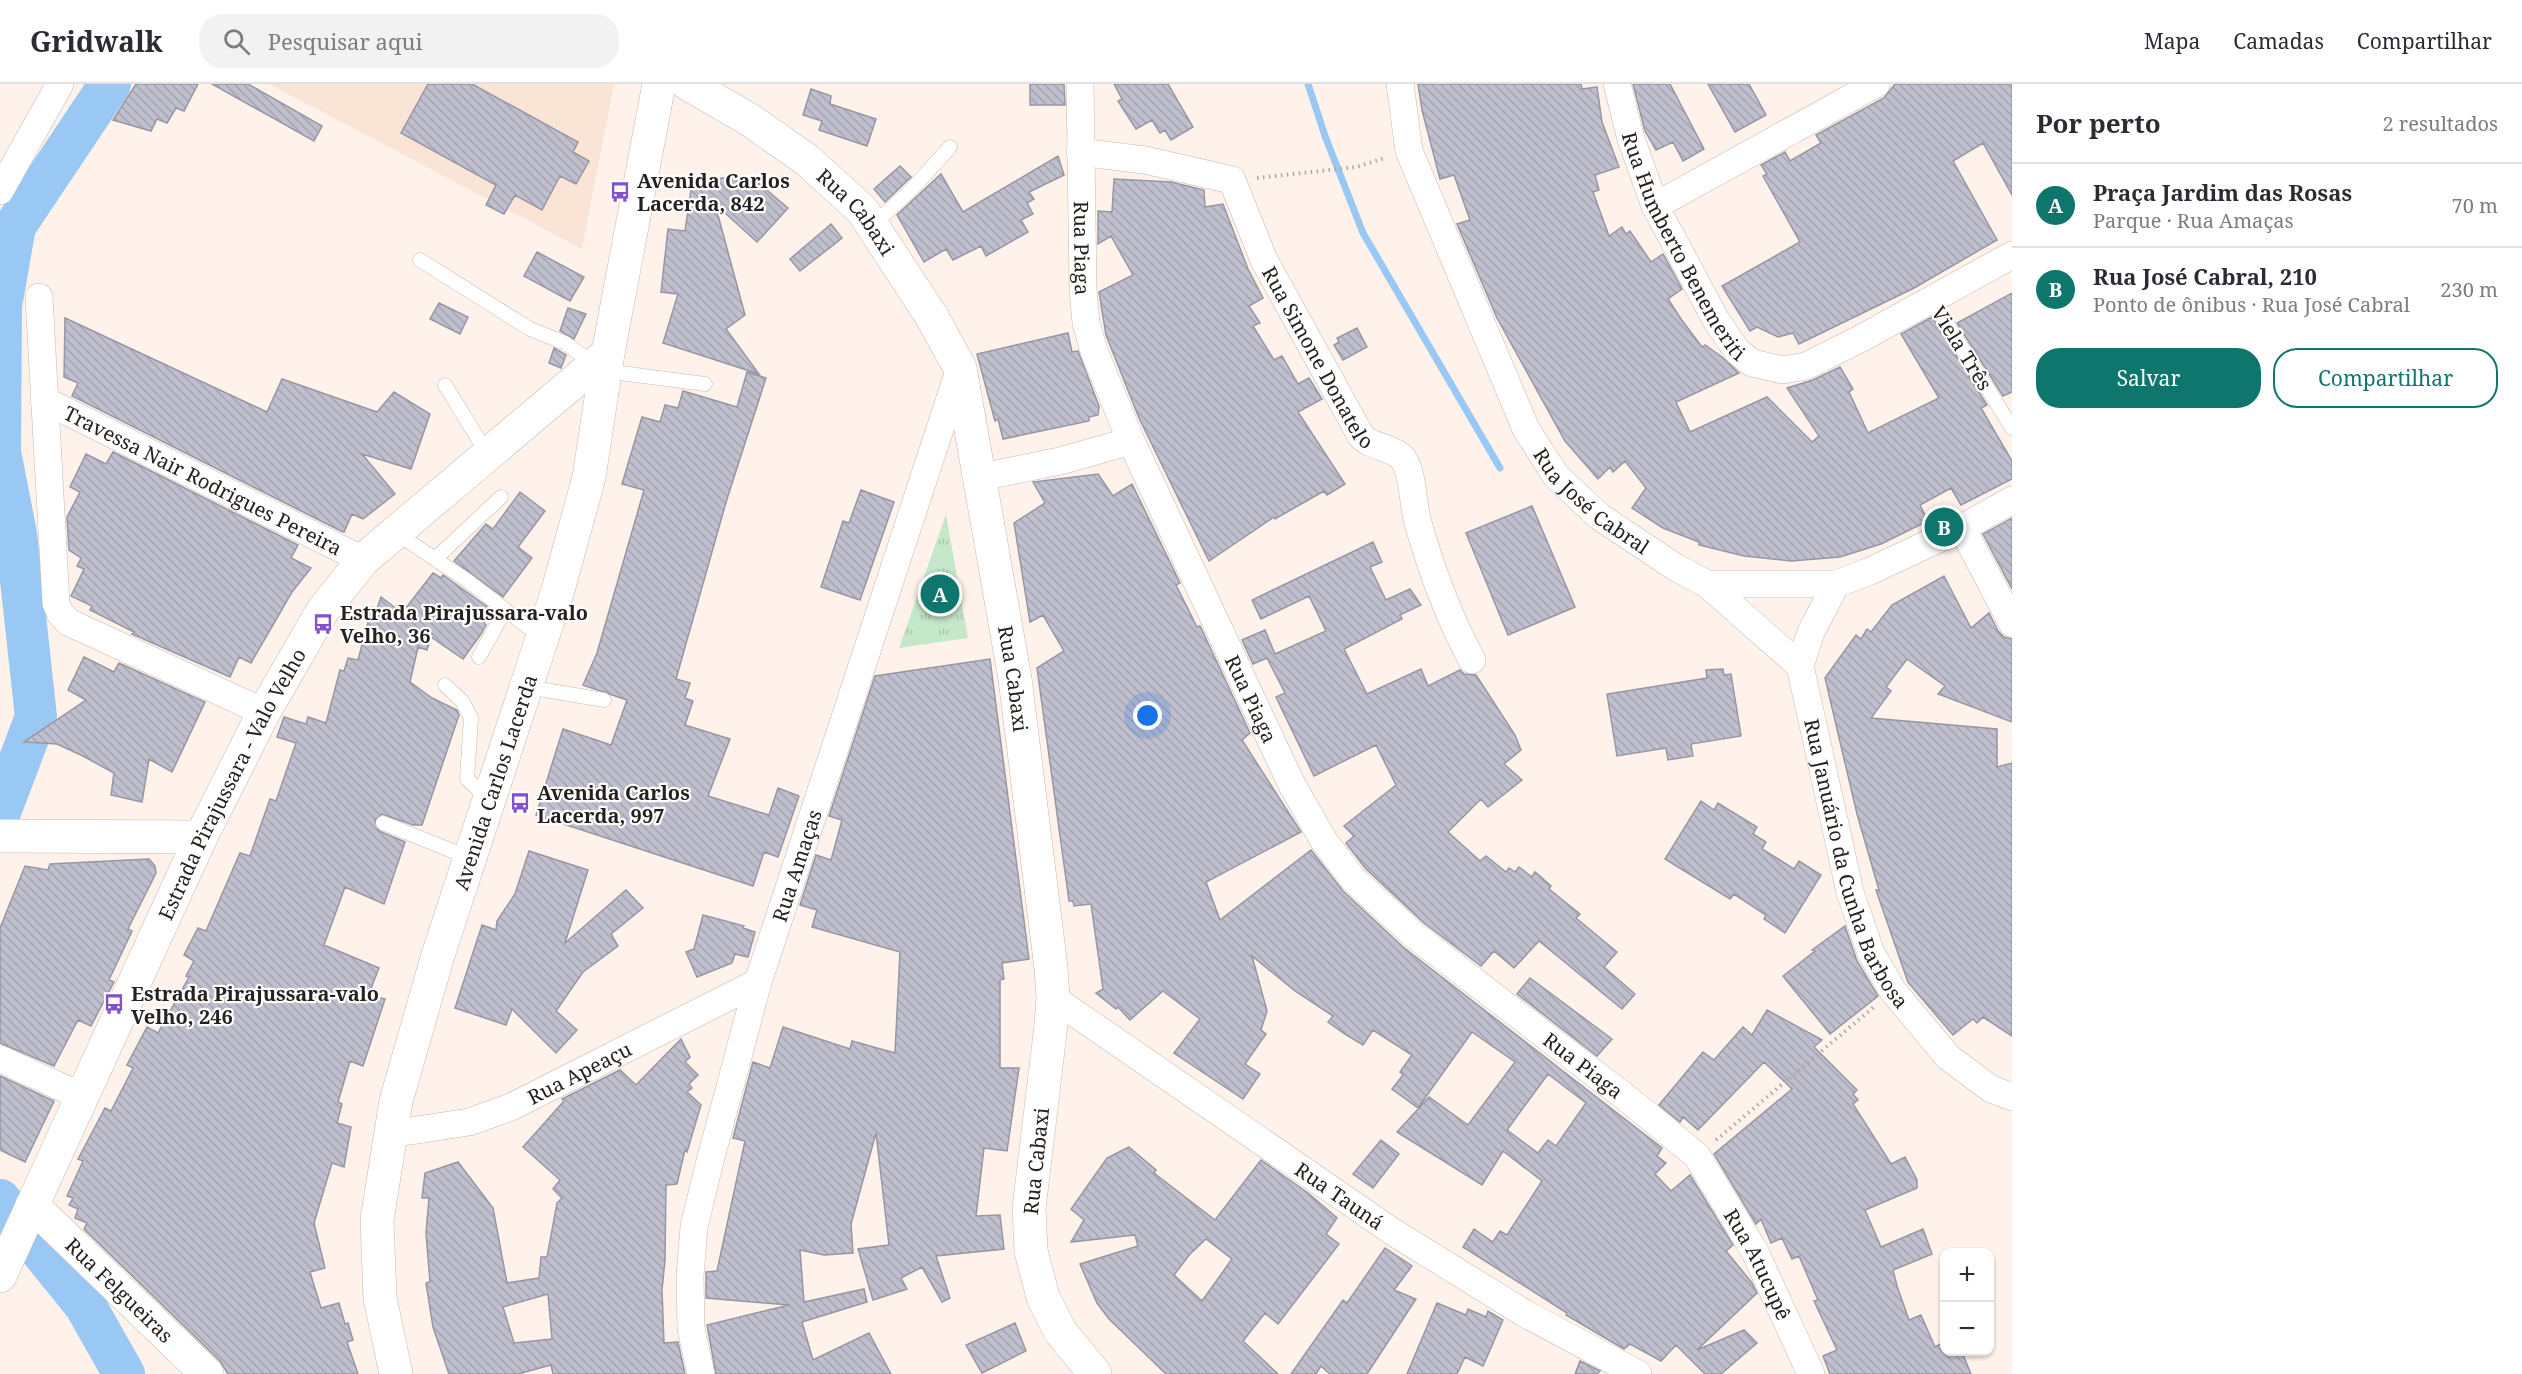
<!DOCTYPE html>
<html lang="pt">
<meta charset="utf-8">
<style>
body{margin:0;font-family:"Noto Serif",serif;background:#f2f2f3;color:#2b2b33}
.controls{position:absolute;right:18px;bottom:18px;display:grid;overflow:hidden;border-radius:12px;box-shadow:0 2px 4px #0004}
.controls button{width:54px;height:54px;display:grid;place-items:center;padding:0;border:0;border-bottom:2px solid #e1e1e2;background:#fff;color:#2b2b33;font:30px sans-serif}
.you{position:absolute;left:1148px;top:632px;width:21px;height:21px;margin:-15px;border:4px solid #fff;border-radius:50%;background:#1a73e8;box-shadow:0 0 0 9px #1a73e833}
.badge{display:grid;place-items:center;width:39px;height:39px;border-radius:50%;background:#0f766e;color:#fff;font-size:20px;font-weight:700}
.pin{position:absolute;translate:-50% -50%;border:3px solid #fff;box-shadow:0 2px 6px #0006}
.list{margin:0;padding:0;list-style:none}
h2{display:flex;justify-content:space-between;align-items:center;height:78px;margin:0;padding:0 24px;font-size:26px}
h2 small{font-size:20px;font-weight:400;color:#7c7c81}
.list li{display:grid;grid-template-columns:39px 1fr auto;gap:18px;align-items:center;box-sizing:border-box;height:84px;padding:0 24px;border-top:2px solid #e1e1e2}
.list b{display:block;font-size:22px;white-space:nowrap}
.list p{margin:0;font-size:20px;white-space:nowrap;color:#7c7c81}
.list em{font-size:20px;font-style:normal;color:#7c7c81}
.actions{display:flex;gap:12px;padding:18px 24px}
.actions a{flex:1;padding:14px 0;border:2px solid #0f766e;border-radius:24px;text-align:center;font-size:21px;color:#0f766e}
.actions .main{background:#0f766e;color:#fff}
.icon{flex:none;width:33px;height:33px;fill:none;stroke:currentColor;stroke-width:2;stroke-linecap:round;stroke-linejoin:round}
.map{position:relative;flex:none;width:2012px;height:1290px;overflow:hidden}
header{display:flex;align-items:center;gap:36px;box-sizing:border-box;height:84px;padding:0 30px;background:#fff;border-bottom:2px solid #e1e1e2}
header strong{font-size:28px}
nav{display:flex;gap:33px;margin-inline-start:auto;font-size:21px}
.search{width:420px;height:54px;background:#f2f2f3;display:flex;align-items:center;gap:15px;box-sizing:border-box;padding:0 21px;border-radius:24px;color:#7c7c81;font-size:22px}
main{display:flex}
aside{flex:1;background:#fff}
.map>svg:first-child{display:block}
.built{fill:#fae4d6}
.grass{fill:url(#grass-tufts)}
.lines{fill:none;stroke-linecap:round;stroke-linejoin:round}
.stream{stroke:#98c8f3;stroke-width:7}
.river{stroke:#98c8f3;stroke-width:42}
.building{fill:url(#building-back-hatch);stroke:#9796a4;stroke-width:1.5;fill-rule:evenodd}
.lane-casing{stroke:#c6b8af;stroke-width:15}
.street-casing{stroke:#c6b8af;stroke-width:28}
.secondary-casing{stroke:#c6b8af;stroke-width:34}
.primary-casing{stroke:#c6b8af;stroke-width:34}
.path{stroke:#b0a6a0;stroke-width:4;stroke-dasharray:1.5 4.5;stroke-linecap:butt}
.lane{stroke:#fff;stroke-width:14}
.street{stroke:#fff;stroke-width:27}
.secondary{stroke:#fff;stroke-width:33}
.primary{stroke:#fff;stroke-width:33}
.labels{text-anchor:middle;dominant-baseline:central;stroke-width:4.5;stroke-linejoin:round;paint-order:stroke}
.poi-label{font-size:20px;font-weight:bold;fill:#26211e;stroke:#fff;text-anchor:start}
.street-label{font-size:20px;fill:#26211e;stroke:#fff}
</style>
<header>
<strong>Gridwalk</strong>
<div class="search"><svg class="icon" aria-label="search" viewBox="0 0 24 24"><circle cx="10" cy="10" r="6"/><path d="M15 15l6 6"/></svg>Pesquisar aqui</div>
<nav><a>Mapa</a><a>Camadas</a><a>Compartilhar</a></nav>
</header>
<main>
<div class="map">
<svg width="2012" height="1290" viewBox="0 0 2012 1290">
<defs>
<pattern id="grass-tufts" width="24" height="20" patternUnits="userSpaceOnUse" patternTransform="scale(1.5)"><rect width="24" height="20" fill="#c6e8ca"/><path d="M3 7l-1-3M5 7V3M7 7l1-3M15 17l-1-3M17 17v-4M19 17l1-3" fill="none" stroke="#aac7ad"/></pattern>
<pattern id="building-back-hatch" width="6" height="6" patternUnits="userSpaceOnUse" patternTransform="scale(1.5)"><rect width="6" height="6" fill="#c0bfce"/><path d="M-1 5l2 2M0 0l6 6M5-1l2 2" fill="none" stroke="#a5a4b0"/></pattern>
</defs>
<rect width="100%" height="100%" fill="#fff2eb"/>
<path class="built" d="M269,0H614L582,165Z"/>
<path class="grass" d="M946,430L968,554L899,564Z"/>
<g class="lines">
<path class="stream" d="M1308,0L1325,52L1363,149L1500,384"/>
<path class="river" d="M0,728L36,633L16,450L0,368L1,222L15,142L110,0
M0,1116L85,1221L124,1290"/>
</g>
<path class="building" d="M136,0H198L184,27L176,24L167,39L157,35L151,47L113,36Z
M212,0H248L322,42L314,57Z
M428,0H472L578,58L573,68L589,77L576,100L560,92L542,126L515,111L504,130L486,121L496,101L401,49Z
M1030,0H1064L1065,21H1030Z
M1114,0H1168L1193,43L1171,56L1165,46L1160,49L1152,36L1136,45L1118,17L1122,15Z
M1418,0H1581L1582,5L1597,3L1602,38L1619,83L1595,91L1599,106L1593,108L1609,152L1622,143L1626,150L1630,147L1651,178L1663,170L1682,205L1668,215L1681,235L1702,263L1705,261L1722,273L1739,289L1676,318L1690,348L1767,313L1812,358L1819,352L1787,304L1813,296L1840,283L1853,305L1849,308L1868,349L1939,314L1901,250L1932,233L1987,321L1981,324L2012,377V395L1961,421L1951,404L1920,421L1928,437L1881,460L1840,473L1791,477L1744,472L1699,461V458L1663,444L1632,424L1646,404L1625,377L1613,388L1610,383L1598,395L1565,357L1497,234L1457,140L1470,136L1454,91L1440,95L1422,26Z
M1633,0H1670L1704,65L1683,77L1673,58L1656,66L1645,47Z
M1708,0H1749L1766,31L1735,48Z
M1895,0H2012V111L1983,59L1953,77L1997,156L1914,204L1799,260L1793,249L1778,253L1757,243L1750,247L1722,202L1800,158L1763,92L1767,90L1761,81L1785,68L1790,77L1821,59L1816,51L1884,14Z
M811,5L831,12L830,20L876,35L867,62L819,46L822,37L803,31Z
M1058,72L1064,91L1029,108L1034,115L1027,119L1033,130L1021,136L1028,148L986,172L981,162L953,176L946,165L924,178L897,131L941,90L963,128Z
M900,82L911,93L885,118L874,105Z
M735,92L756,97L788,124L757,158L715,120L745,231L726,245L759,290L663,259L678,210L661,208L668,145L685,147L691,106L694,101L692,99Z
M1114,95L1171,98L1204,106L1205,123L1223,120L1248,185L1263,214L1249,222L1260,239L1253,242L1274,276L1282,272L1298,300L1309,294L1322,315L1298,328L1345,400L1327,411L1324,407L1275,435L1274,433L1209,477L1139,334L1106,251L1099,208L1133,191L1111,152L1098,160V127L1112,128Z
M831,140L842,154L800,187L790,175Z
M537,168L584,193L570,217L524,192Z
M2012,209V308L2003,312L1957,239Z
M439,219L468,233L460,250L430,235Z
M568,224L586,230L574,255L560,247Z
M65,234L267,328L282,295L377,328L394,308L430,330L411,385L362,370L395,410L363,435L352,430L344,448L341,447L72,312L78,299L64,293Z
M1357,244L1367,263L1343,276L1334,261L1339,258L1337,254Z
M1068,249L1072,268L1078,267L1099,322L1098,331L1089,333V337L1003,355L998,335L995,337L977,270Z
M554,264L566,271L561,284L549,279Z
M747,288L766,294L727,415L676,595L690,599L685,614L693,617L685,641L730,655L708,712L769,731L778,704L799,712L778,773L764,768L753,802L536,731L563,645L611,661L627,616L583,601L597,569L644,406L622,400L642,333L660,338L665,321L678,324L683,307L737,323Z
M113,368L298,461L291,474L311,484L292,508L251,579L239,573L230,593L132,550L134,548L90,526L92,522L71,512L84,485L77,482L81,474L69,466L67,433L80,408L70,403L86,370L106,380Z
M1098,390L1113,412L1132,400L1180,499L1176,501L1197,543L1200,542L1250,649L1242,656L1301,748L1206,798L1220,836L1311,766L1343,807L1403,863L1662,1064L1657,1072L1666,1079L1655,1090L1671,1107L1690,1091L1733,1161L1726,1167L1752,1199L1757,1209L1697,1266L1744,1246L1757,1259L1721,1290H1705L1676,1261L1661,1277L1630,1260L1624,1265L1566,1231L1567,1229L1463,1163L1474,1145L1493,1158L1500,1147L1507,1151L1542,1097L1503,1067L1482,1101L1397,1048L1429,1013L1468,1041L1515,978L1472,948L1418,1024L1392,1005L1403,991L1400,988L1412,971L1373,946L1363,961L1345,950L1328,938L1333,932L1295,907L1252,872L1267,927L1261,946L1266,950L1245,980L1260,990L1243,1015L1174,969L1200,935L1163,907L1130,936L1118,923L1116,925L1096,909L1103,905L1091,820L1074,822L1073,817H1069L1037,584L1064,567L1043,531L1030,538L1014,439L1045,419L1033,398ZM1548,990L1586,1019L1556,1062L1548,1056L1538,1069L1507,1046Z
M861,406L894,418L860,516L821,503L843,437L849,439Z
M520,408L545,427L518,463L532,474L503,513L454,477L486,440L493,445Z
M1532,422L1575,523L1508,551L1466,449Z
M2012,434V505L1983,450Z
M1373,458L1382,478L1370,483L1386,516L1410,505L1421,521L1400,531L1402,535L1344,565L1367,610L1421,585L1428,602L1460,586L1464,590L1476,591L1515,651L1521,666L1504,680L1522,696L1488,723L1481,715L1448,748L1480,777L1486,772L1506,788L1509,784L1515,788L1519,783L1532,793L1535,788L1551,802L1549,805L1580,830L1576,834L1617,868L1604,883L1635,910L1622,925L1539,857L1514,884L1494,867L1481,882L1424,839L1366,785L1346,759L1354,752L1344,742L1396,701L1376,661L1314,692L1276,613L1285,609L1267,574L1253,580L1242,556L1265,546L1275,570L1326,547L1309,512L1261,535L1252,516Z
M433,489L441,494L443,491L493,527L484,539L486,541L481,550L463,575L431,553L427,566L418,563L410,598L432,614L457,626L459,631L422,741H413L382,730L375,736L379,747L405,758L384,820L345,803L324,861L379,884L370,907L372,908L371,912L385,915L363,982L350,977L338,1018L342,1020L337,1039L351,1043L344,1083L332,1079L314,1139L325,1184L310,1188L321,1224L339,1219L345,1240L348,1239L353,1256L347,1258L358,1290H228L220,1277L84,1145L87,1139L75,1134L78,1125L69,1121L73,1114L67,1112L83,1077L78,1075L105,1024L111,1027L133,984L127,981L147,943L158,949L189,893L186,892L194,877L184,871L198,844L206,847L240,769L250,772L270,715L276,717L296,659L277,653L284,633L306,640L308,633L326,639L340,586L344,587L348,574L358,576L372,523L377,525L381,513L402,529Z
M1944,492L1971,544L1989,529L1998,547L2004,553L2012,555V638L1938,610L1945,602L1907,575L1886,603L1891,607L1871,634L1997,645V683L2012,679V952L1983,933L1977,939L1973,935L1953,951L1908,898L1876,806H1879L1857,730L1825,594L1856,551L1861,555L1867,545L1871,548L1892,521Z
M84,573L114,588L119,579L205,618L172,688L149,675L142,718L111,711L114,689L83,672L57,660L24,658L86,616L68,606Z
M990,575L1029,875L1002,879L1004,895L1000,896V984H1019L1007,1067L984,1064L976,1132L1000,1131L1004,1165L936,1172L950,1214L942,1218L922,1183L901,1194L907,1205L873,1216L858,1165L889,1161L876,1049L851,1140L853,1169L824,1171L800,1166L804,1218L864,1205L867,1218L802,1238L813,1276L869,1249L891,1290H716L707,1241L789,1221L706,1214V1188L717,1187L745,1057L733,1054L753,978L770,984L783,943L850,965L852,957L895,969L900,868L812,843L817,826L800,821L816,771L831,776L842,736L829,732L875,592Z
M1723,585L1724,591L1731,590L1741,652L1691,660L1693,672L1668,676L1666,664L1617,672L1607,610L1707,594L1706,586Z
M1701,717L1714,726L1718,719L1757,743L1753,750L1766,758L1762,765L1794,785L1799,777L1821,791L1785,849L1764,835L1766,831L1734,810L1730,815L1665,775Z
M529,767L588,786L565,859L626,806L643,824L611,850L618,862L583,888L556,927L577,946L556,969L512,925L506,941L455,924L482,841L496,846L497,837L515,810Z
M149,775L155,782L156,789L128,845L132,847L109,896L114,898L91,942L78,936L54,982L0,959V844L25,782L48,786L50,780Z
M703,831L744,842L743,844L755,848L748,873L735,870L732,879L697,893L686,868L694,865Z
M1845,842L1857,877L1878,912L1830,950L1783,892L1815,867L1812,866Z
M1530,894L1612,955L1597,972L1517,910Z
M1767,926L1822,956L1814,963L1857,1006L1853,1010L1858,1016L1853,1020L1891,1080L1905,1073L1917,1096V1104L1865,1126L1881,1163L1923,1145L1932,1170L1893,1186L1897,1202L1909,1236L1921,1231L1935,1263L1944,1258V1268H1962L1971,1290H1830L1823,1272L1837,1266L1814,1217L1818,1216L1799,1172L1792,1175L1782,1154L1771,1159L1761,1135L1756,1140L1714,1070L1792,1005L1764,978L1698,1046L1683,1033L1680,1038L1659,1021L1703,968L1714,976L1743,943L1752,951Z
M681,955L690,973L685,978L698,991L689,1000L692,1004L687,1008L701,1021L687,1068L685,1066L677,1100L666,1101L665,1176L662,1206L664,1259L678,1258L685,1290H553L551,1281L518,1290H449L433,1243L426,1199L430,1198L426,1149L429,1114H422L425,1089L458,1078L493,1124L507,1199L539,1194L541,1173H547L557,1119L562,1114L553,1105L560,1096L523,1063L564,1017L562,1015L620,986L636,1001ZM548,1210L552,1255L514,1259L503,1223Z
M0,992L54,1017L25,1078L0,1066Z
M1381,1056L1399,1070L1373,1104L1353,1090Z
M1129,1063L1156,1086L1154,1089L1215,1136L1261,1076L1308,1109L1337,1134L1326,1150L1339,1160L1278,1240L1265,1229L1243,1257L1278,1290H1166L1109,1235L1097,1219L1080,1180L1138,1162L1135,1151L1071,1158L1084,1136L1071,1125L1107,1074ZM1206,1155L1232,1175L1202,1217L1174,1191L1190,1170Z
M1385,1164L1412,1182L1394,1206L1416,1215L1367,1290H1330L1321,1282L1316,1290H1291L1343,1216L1347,1219Z
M1437,1219L1466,1231L1468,1225L1486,1233L1488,1227L1503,1236L1483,1282L1465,1273L1457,1290H1407Z
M1015,1239L1026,1267L982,1289L966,1261Z
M1580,1277L1600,1287L1597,1290H1575Z"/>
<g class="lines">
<g class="lane-casing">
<path id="lane" d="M874,140L913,104L950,63
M420,176L530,245L565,259L595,281
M1932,215L2012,344
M605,287L705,300
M445,301L488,371
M396,449L468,497L542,554
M435,475L501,413
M479,573L505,526
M445,601L462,617L471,634L467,695L488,715
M527,603L604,616
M383,739L470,774"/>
</g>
<g class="street-casing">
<g id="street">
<path id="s1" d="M1080,0L1083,205L1086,239L1094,267L1131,357L1291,699L1324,757L1354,796L1414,851L1629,1016L1697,1072L1755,1168L1811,1290"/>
<path id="s2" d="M1400,0L1409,67L1526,345L1556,392L1600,433L1675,483L1707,500H1836L1868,488L1962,444L2012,416"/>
<path id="s3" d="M1617,0L1631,55L1655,122L1716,236L1737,267L1752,279L1783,286L1806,282L1860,255L2012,171"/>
<path id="s4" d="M1080,68L1145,76L1232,96L1264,176L1361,352C1372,364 1395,363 1404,376C1413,390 1413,422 1418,439C1432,488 1448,532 1472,576"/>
<path d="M0,107L60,0"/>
<path d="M1655,122L1876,0"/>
<path d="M39,213L56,519L60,529L68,538L264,628"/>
<path id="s5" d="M44,316L363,476"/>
<path d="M981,393L1060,377L1131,357"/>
<path d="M1962,444L2012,539"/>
<path d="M1707,500L1800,582"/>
<path id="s6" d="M1836,500L1811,548L1800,582L1850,808L1871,869L1893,907L1948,973L1991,1005L2012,1013"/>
<path id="s7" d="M1053,914L1393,1148L1524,1229L1638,1290"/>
<path d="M0,975L83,1013"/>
<path id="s8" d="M391,1050L469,1038L511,1023L758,898"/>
<path id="s9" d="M701,1290L691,1245L690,1192L694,1143L709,1081L758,898L960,284"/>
</g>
</g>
<g class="secondary-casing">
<g id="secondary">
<path id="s10" d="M688,0L750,36L807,76L862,126L932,233L960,284L1015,595L1051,884L1053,914L1051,941L1029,1124L1031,1167L1043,1213L1060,1247L1095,1290"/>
<path d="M0,752L201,753"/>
<path id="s11" d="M32,1121L207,1290"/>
<path id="s12" d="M396,1290L380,1214L377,1136L396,1017L438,871L558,506L589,393L608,269"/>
</g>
</g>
<g class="primary-casing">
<g id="primary">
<path id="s13" d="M0,1192L201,753L264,628L323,526L363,476L608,269L659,0"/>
</g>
</g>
<path class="path" d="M1257,94L1356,83L1385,74
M1716,1056L1875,922"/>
<use href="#lane" class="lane"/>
<use href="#street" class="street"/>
<use href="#secondary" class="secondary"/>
<use href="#primary" class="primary"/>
</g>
<defs>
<g id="bus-bare" transform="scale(1.62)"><path d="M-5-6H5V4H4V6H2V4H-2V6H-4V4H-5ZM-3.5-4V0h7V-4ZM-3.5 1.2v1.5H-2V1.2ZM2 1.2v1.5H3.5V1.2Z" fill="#8351c9" stroke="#fff" stroke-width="2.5" paint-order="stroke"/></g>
</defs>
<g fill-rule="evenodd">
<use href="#bus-bare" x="620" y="108"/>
<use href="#bus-bare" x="323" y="540"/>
<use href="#bus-bare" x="520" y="719"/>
<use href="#bus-bare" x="114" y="920"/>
</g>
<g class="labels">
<g class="poi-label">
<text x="637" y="96">Avenida Carlos<tspan x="637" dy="23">Lacerda, 842</tspan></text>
<text x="340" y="528">Estrada Pirajussara-valo<tspan x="340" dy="23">Velho, 36</tspan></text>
<text x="537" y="708">Avenida Carlos<tspan x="537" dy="23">Lacerda, 997</tspan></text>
<text x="131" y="909">Estrada Pirajussara-valo<tspan x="131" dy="23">Velho, 246</tspan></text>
</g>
<g class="street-label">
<text stroke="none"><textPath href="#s10" startOffset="213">Rua Cabaxi</textPath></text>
<text stroke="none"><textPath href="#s3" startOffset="176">Rua Humberto Benemeriti</textPath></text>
<text stroke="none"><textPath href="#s1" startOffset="164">Rua Piaga</textPath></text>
<text transform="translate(1962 264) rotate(58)">Viela Três</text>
<text stroke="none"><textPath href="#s4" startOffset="352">Rua Simone Donatelo</textPath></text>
<text stroke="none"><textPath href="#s5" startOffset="178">Travessa Nair Rodrigues Pereira</textPath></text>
<text stroke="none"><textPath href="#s2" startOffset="468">Rua José Cabral</textPath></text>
<text stroke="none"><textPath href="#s10" startOffset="717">Rua Cabaxi</textPath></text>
<text stroke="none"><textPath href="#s1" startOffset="650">Rua Piaga</textPath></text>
<text stroke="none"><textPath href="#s12" startOffset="610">Avenida Carlos Lacerda</textPath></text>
<text stroke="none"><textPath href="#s13" startOffset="544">Estrada Pirajussara - Valo Velho</textPath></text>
<text stroke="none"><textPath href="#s6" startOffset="296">Rua Januário da Cunha Barbosa</textPath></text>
<text stroke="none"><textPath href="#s9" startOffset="524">Rua Amaças</textPath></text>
<text stroke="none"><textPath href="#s1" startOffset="1154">Rua Piaga</textPath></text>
<text stroke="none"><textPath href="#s8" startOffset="200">Rua Apeaçu</textPath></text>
<text transform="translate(1036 1077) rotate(-84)">Rua Cabaxi</text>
<text stroke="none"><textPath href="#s7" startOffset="348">Rua Tauná</textPath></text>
<text stroke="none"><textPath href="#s1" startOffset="1424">Rua Atucupê</textPath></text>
<text stroke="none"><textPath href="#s11" startOffset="122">Rua Felgueiras</textPath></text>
</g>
</g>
</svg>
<div class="controls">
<button>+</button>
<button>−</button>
</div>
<div class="you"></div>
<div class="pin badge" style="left:940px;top:510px">A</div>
<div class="pin badge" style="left:1944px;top:443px">B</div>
</div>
<aside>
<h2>Por perto<small>2 resultados</small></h2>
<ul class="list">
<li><span class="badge">A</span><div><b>Praça Jardim das Rosas</b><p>Parque · Rua Amaças</p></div><em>70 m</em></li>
<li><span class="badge">B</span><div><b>Rua José Cabral, 210</b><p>Ponto de ônibus · Rua José Cabral</p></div><em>230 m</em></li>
</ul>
<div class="actions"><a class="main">Salvar</a><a>Compartilhar</a></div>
</aside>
</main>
